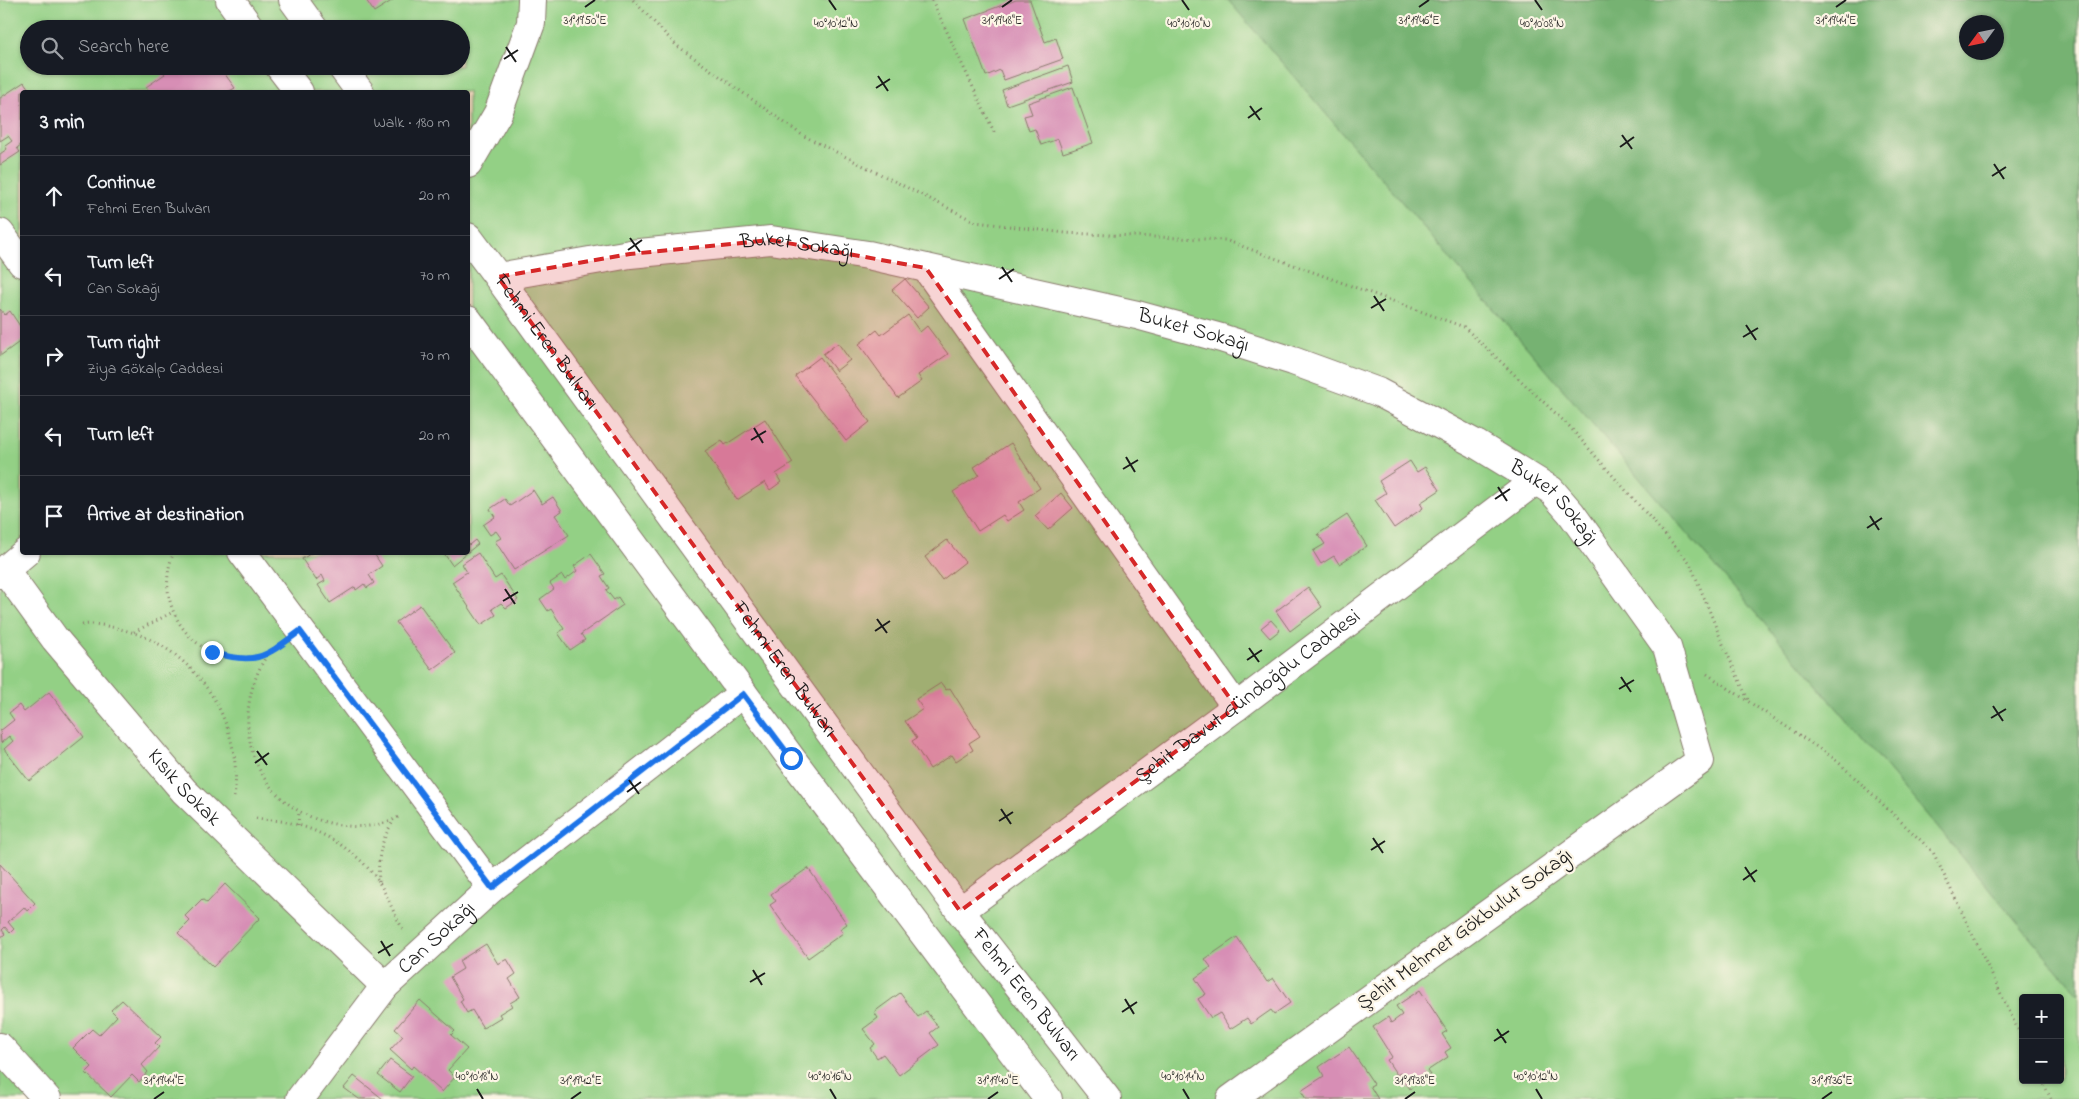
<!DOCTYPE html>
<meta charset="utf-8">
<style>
body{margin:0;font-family:"Indie Flower",sans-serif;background:#242831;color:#f1f3f6}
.controls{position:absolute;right:15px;bottom:15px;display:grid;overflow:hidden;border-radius:5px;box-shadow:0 1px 4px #0004}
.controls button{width:45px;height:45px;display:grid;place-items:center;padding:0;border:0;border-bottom:1px solid #363941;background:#171b24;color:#f1f3f6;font:25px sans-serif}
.compass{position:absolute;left:1959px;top:15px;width:45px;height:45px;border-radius:50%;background:#171b24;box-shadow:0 1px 4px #0004;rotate:237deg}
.stop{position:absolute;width:15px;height:15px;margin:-11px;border:4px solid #1a73e8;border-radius:50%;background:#fff}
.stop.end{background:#1a73e8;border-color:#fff;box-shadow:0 1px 5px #0008}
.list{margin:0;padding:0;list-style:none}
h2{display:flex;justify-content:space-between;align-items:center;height:65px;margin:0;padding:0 20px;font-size:21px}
h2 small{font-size:16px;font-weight:400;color:#9ea1a6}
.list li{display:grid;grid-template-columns:32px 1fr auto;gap:15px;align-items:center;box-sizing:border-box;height:80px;padding:0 20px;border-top:1px solid #363941}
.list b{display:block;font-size:19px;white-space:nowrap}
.list p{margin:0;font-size:16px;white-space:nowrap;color:#9ea1a6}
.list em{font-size:16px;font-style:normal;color:#9ea1a6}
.icon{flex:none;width:28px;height:28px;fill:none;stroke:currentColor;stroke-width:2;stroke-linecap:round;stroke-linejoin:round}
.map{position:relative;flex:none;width:2079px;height:1099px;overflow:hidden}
.search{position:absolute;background:#171b24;box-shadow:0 1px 4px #0004;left:20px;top:20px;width:450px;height:55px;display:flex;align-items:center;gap:12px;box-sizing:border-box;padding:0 18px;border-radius:28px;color:#9ea1a6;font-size:19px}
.panel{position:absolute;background:#171b24;box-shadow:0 1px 4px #0004;left:20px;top:90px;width:450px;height:465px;border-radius:5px}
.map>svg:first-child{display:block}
.green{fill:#93d085;stroke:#587650;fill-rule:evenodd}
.forest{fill:#76b272;stroke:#496747;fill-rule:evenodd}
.building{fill:#d78eb5}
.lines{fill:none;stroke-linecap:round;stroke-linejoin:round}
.minor-casing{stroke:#887a6c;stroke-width:30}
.path{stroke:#887a6c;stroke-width:3;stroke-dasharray:1 4;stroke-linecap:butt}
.minor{stroke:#fff;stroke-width:28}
.route{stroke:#1a73e8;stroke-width:6}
.marked{fill:#d62828;fill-opacity:0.2;stroke:#d62828;stroke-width:4;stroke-dasharray:10 6;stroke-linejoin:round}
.ticks{fill:none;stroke:#1c1c1c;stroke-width:2}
.labels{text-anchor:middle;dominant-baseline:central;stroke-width:4.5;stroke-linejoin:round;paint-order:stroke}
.street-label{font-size:21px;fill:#1c1c1c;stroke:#fcf5e5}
.ticks-label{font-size:12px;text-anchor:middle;fill:#1c1c1c;stroke:#fcf5e5;stroke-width:4.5;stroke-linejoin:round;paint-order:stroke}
</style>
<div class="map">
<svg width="2079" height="1099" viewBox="0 0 2079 1099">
<rect width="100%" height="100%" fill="#fcf5e5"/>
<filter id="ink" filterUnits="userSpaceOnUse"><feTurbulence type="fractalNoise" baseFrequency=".02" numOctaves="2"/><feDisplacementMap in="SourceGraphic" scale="10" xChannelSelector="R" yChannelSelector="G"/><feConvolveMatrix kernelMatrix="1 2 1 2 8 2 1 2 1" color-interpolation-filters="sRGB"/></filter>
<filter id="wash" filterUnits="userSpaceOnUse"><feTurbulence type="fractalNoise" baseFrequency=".0096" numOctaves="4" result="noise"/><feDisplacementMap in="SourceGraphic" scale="20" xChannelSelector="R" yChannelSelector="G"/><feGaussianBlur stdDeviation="1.12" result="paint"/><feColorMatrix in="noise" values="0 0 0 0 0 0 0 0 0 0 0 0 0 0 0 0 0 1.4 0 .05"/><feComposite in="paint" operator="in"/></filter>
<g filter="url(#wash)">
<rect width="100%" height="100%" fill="#f4d9bc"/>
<path class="green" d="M0,0H2079V1099H0ZM1966,22H1996V52H1966ZM29,29H461V66H29ZM22,92H468V552H22ZM2023,998H2060V1080H2023Z"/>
<path class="forest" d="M1228,0H2079V995L1813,680ZM1966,22H1996V52H1966Z"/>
<g id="blocks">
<path class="building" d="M366,0H393L374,12Z
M1016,0H1030L1045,42L1056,38L1063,59L1004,80L1000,70L986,76L965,19Z
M163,66H219L235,88L228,92H150L146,87L165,74L161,68Z
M1068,66L1073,82L1007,105L1002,90Z
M24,82L31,92H22V144L17,148L20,152L0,165V154L7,149L5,146L12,141L8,136L0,141V98Z
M1073,87L1093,143L1063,153L1058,139L1041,145L1035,129L1029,131L1024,116L1032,114L1028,103Z
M905,279L929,307L917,318L892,290Z
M0,309L5,315L10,311L22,329V340L0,356Z
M908,315L920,332L927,326L948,354L918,375L922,381L898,398L859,344L877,330L881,335Z
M838,343L850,360L836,371L823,354Z
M820,357L870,422L846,441L795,376Z
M765,419L793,463L776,474L781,482L770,490L765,482L737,500L705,451L722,440L725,445Z
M1011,443L1040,488L1019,502L1024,510L1007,521L1003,515L978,531L953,492L979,475L974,467Z
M1410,461L1417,472L1425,467L1440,490L1420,503L1423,508L1394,528L1375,500L1386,493L1379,481Z
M533,490L542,504L553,497L562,511L555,515L569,535L514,570L495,541L501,538L496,531L490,535L483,525L495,517L490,509L505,499L510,506Z
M1061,493L1073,508L1048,530L1035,516Z
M1347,515L1367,546L1339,564L1334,556L1321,564L1313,551L1325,544L1318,534Z
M475,540L478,544L452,565L443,552H468V543L469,545Z
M947,540L965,562L942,580L925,557Z
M313,552H373L382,566L369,575L374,583L367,588L364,584L356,590L355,587L330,603L318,585L325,581L322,575L316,580L302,559Z
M478,553L495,579L501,575L518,600L506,608L501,603L492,609L496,615L481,625L452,582L467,572L462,564Z
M591,554L605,574L601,576L609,588L606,590L614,600L618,597L623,605L581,634L585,640L570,650L558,633L564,629L551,609L548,611L540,599L554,589L550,583L562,575L565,580L577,571L574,566Z
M1308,587L1322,607L1290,631L1276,611Z
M420,605L455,653L432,670L396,622Z
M1271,620L1280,630L1270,638L1261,628Z
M941,683L946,690L950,688L980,736L969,743L973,750L956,761L952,755L930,769L912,741L917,738L905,721L923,709L916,699Z
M49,692L84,737L29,781L4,749L13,741L9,736L1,743L0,731L14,720L9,713L19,705L24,712Z
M0,864L35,903L27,911L24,907L8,922L14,929L10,933L5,927L2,930L5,934L0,938Z
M808,868L847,924L840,929L843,933L808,958L770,905L776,901L771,894Z
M225,884L260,918L213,967L178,933L190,921L185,916L202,899L207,903Z
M1237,937L1267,982L1273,978L1290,1003L1274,1014L1271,1010L1251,1024L1247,1018L1230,1029L1220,1013L1211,1018L1198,999L1206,994L1195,978L1211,967L1205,959Z
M486,944L498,964L507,959L516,974L509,979L520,997L510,1003L512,1006L499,1014L501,1017L483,1028L472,1010L467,1013L460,1001L463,999L450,977L463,969L459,961Z
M1420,990L1447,1031L1442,1034L1451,1048L1445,1052L1448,1057L1427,1071L1430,1075L1410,1089L1400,1073L1397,1075L1387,1060L1392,1057L1373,1027L1388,1017L1391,1023L1402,1015L1396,1006Z
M900,993L918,1017L926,1011L938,1027L930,1033L939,1045L899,1075L883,1054L877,1058L870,1048L875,1044L863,1029L878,1018L874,1012Z
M122,1000L161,1037L155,1043L159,1047L142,1065L148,1072L139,1082L132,1075L111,1097L86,1073L92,1067L73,1048L92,1029L99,1035L117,1016L111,1010Z
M420,1000L455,1031L451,1035L467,1049L448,1070L455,1077L442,1092L413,1066L411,1069L390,1050L403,1036L395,1029Z
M1349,1047L1374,1084L1370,1086L1378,1099H1306L1301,1091L1324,1076L1319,1067Z
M390,1060L412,1076L400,1092L378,1075Z
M354,1076L383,1099H359L344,1088Z"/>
</g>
</g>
<g filter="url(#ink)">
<use href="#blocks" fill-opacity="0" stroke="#887a6c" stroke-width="1"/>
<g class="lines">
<g class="minor-casing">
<g id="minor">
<path d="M230,0L251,29"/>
<path d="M293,0L314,29"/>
<path d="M279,66L299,92"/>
<path d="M341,66L360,92"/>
<path d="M468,164L498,113L531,23L532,0"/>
<path d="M0,233L22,263"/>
<path id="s1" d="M468,237L498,277L960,911L1107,1099"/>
<path d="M926,268L1236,707"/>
<path id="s2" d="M498,277L630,254L771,240L868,255L1137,315L1221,338L1293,361L1378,392L1476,444L1551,490L1571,513L1667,647L1700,761L1231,1099"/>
<path d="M468,320L791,758L1048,1099"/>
<path d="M242,552L492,888"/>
<path id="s3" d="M5,570L55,639L184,791L385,986"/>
<path d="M0,574L26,552"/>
<path id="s4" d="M960,911L1236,707L1535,481"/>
<path d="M0,1047L47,1099"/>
<path id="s5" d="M300,1099L385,986L492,888L743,693"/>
</g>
</g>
<path class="path" d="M633,0L676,45L802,135L976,222L1065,233L1225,240L1464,327L1569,426L1690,563L1722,642L1749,702
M932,0L995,134
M174,552C153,599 186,656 238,658C253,659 265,657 277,648
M82,625C95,622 111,627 124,630C196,648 245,724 234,797
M134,632L173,612
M267,655C222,728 259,818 348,826C365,828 386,825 400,816
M1707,674L1835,759L1933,852L2023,1040
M256,818C266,820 277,820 287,822C323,830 360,852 380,884C389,899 394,915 403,929
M298,825L299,811
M379,882C377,858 381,840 394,820
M2042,1080L2051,1099"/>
<use href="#minor" class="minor"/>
</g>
</g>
<g class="lines" filter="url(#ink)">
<path class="route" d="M212,652C256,666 265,657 300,631L492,888L743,694L791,758"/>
</g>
<path class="marked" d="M771,240L926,268L1236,707L960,911L498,277L630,254Z"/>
<path class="ticks" d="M829,0L836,10M1182,0L1189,10M1535,0L1542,10M585,7L595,0M1002,7L1012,0M1419,7L1429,0M1836,7L1846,0M506,47L516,62M504,59L518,50M878,76L888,91M876,88L890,79M1250,106L1260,120M1248,118L1262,108M1622,135L1632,149M1620,147L1634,137M1994,164L2004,179M1992,176L2006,167M630,238L640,252M628,250L642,240M1002,267L1012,282M999,279L1014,269M1374,296L1384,311M1371,308L1386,299M1746,325L1756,340M1743,337L1758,328M754,428L763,443M751,440L766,431M1126,457L1135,472M1123,469L1138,460M1498,487L1507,501M1495,499L1510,489M1870,516L1879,530M1867,528L1882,518M505,589L515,604M503,601L518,592M877,619L887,633M875,631L890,621M1249,648L1259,662M1247,660L1262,650M1621,677L1631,692M1619,689L1634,680M1993,706L2003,721M1991,718L2006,709M257,751L267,765M255,763L269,753M629,780L639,794M627,792L641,782M1001,809L1011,824M999,821L1013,812M1373,838L1383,853M1371,850L1385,841M1745,867L1755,882M1743,880L1757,870M381,941L390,956M378,953L393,944M753,970L762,985M750,982L765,973M1125,999L1134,1014M1122,1012L1137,1002M1497,1029L1506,1043M1494,1041L1509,1031M477,1089L483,1099M830,1089L836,1099M1183,1089L1189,1099M1536,1089L1542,1099M154,1099L164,1092M571,1099L581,1092M988,1099L998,1092M1405,1099L1415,1092M1822,1099L1832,1092"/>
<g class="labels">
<g class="street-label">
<text stroke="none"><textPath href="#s2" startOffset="302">Buket Sokağı</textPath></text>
<text stroke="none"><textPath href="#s2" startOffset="708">Buket Sokağı</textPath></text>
<text stroke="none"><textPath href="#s1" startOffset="131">Fehmi Eren Bulvarı</textPath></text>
<text stroke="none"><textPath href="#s2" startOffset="1112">Buket Sokağı</textPath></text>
<text stroke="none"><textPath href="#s1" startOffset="536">Fehmi Eren Bulvarı</textPath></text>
<text stroke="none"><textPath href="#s4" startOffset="359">Şehit Davut Gündoğdu Caddesi</textPath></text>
<text stroke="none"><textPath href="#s3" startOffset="282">Kısık Sokak</textPath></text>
<text transform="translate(1465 930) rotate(-36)">Şehit Mehmet Gökbulut Sokağı</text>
<text stroke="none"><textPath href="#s5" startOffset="212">Can Sokağı</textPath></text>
<text stroke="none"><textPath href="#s1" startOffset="941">Fehmi Eren Bulvarı</textPath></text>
</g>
</g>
<g class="ticks-label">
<text x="585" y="24">31°19'50"E</text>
<text x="1002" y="24">31°19'48"E</text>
<text x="1419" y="24">31°19'46"E</text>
<text x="1836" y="24">31°19'44"E</text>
<text x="836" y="27">40°10'12"N</text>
<text x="1189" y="27">40°10'10"N</text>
<text x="1542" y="27">40°10'08"N</text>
<text x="477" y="1080">40°10'18"N</text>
<text x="830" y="1080">40°10'16"N</text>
<text x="1183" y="1080">40°10'14"N</text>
<text x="1536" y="1080">40°10'12"N</text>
<text x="164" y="1084">31°19'44"E</text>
<text x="581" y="1084">31°19'42"E</text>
<text x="998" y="1084">31°19'40"E</text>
<text x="1415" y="1084">31°19'38"E</text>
<text x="1832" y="1084">31°19'36"E</text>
</g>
</svg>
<div class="controls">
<button>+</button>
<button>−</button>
</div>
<svg class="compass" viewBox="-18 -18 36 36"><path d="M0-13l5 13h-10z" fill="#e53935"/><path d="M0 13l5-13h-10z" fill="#9ea1a6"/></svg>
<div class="stop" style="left:791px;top:758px"></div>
<div class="stop end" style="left:212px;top:652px"></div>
<div class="search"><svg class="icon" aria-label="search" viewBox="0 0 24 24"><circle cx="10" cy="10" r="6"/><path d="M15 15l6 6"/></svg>Search here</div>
<section class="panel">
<h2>3 min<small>Walk · 180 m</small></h2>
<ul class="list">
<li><svg class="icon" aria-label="ahead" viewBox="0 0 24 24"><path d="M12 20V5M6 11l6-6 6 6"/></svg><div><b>Continue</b><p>Fehmi Eren Bulvarı</p></div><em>20 m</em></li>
<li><svg class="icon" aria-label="left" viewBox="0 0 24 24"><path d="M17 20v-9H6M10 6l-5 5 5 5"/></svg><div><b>Turn left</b><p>Can Sokağı</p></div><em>70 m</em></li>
<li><svg class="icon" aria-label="right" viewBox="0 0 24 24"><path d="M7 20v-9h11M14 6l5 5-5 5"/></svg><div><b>Turn right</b><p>Ziya Gökalp Caddesi</p></div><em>70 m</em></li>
<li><svg class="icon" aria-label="left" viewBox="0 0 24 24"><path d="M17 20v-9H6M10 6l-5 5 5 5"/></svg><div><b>Turn left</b></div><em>20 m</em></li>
<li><svg class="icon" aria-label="arrive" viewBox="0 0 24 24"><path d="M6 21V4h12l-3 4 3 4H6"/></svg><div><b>Arrive at destination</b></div></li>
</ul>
</section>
</div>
